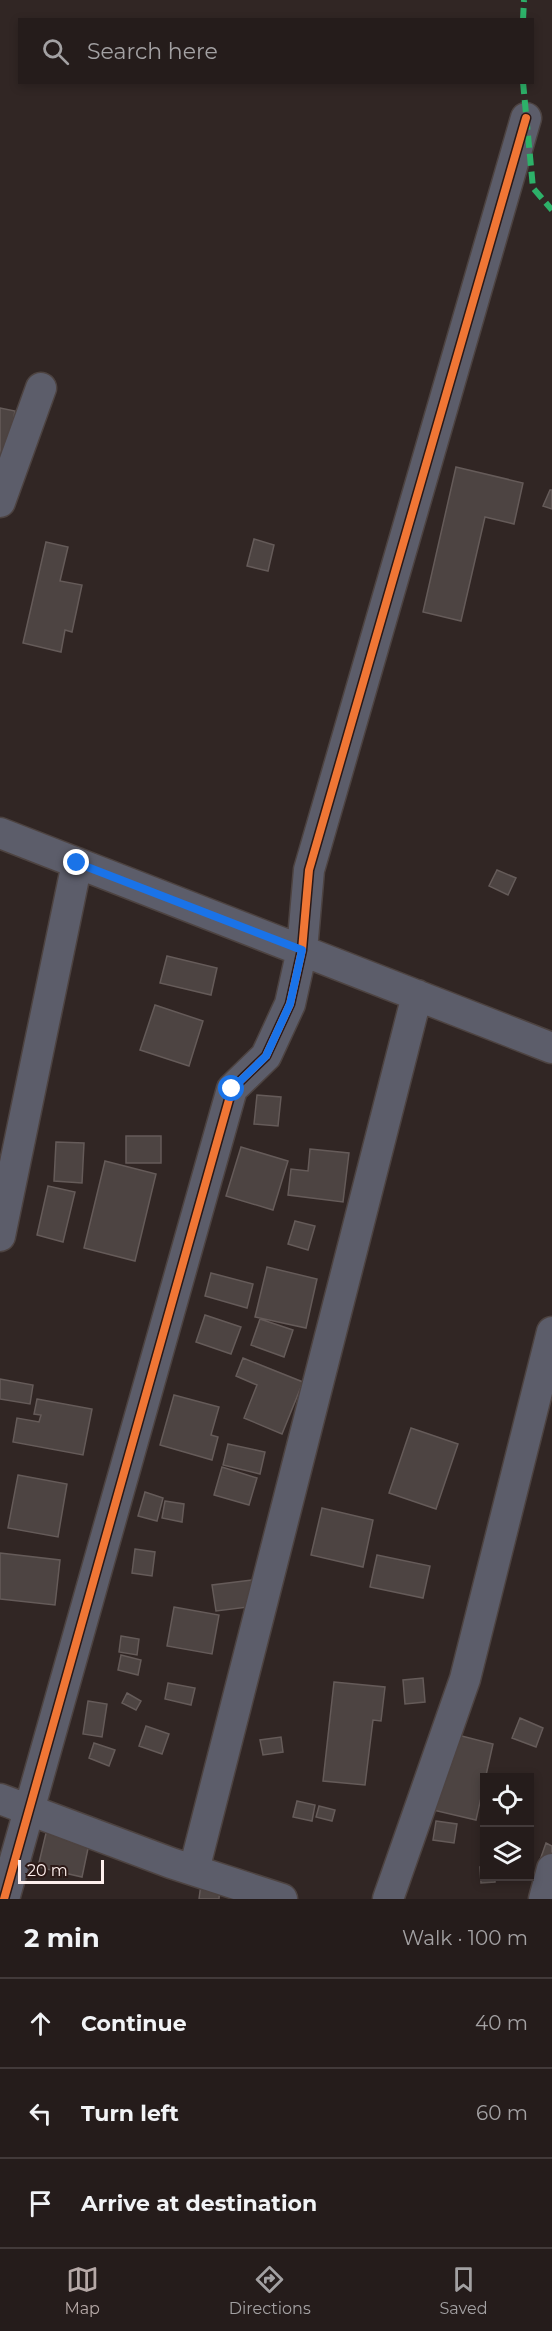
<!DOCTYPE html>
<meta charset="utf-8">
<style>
body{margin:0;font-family:Montserrat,sans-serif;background:#312928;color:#f1f3f6}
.controls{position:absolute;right:18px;bottom:18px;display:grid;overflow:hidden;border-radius:0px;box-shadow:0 3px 9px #0003}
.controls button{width:54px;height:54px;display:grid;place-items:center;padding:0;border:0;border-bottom:2px solid #423a3a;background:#251c1b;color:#f1f3f6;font:30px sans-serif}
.scale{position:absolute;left:18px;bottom:15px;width:86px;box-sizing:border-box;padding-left:6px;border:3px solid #fdefed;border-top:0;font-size:16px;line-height:21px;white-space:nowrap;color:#fdefed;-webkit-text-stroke:4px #2c1916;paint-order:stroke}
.stop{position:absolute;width:18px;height:18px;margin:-14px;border:4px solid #1a73e8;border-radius:50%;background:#fff}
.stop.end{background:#1a73e8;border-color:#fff;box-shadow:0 2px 6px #0008}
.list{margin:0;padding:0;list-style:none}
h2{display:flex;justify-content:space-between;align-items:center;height:78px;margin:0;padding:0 24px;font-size:26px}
h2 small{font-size:20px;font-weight:400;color:#a3a1a3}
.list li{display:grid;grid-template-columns:39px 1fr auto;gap:18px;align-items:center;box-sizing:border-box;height:90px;padding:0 24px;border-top:2px solid #423a3a}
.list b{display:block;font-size:22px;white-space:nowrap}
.list em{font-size:20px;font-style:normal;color:#a3a1a3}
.icon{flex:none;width:33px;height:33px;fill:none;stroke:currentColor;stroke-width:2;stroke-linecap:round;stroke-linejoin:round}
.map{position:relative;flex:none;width:552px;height:1899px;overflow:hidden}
.search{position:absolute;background:#251c1b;box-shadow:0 3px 9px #0003;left:18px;right:18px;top:18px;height:66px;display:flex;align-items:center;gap:15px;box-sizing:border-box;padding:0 21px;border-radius:0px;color:#a3a1a3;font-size:22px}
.sheet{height:348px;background:#251c1b}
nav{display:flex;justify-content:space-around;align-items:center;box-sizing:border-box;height:84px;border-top:2px solid #423a3a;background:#251c1b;font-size:16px;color:#a3a1a3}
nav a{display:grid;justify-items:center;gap:3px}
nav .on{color:#b6a9a7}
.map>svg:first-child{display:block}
.building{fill:#4d4442;stroke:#655b59;stroke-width:1.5}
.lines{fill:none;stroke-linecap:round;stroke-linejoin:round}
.street-casing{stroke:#4d4341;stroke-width:33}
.street{stroke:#5c5d6a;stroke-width:30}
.quiet{stroke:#2db169;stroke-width:6;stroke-dasharray:12 6;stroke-linecap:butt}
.cycleway-casing{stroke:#2c1916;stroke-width:11}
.cycleway{stroke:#f07635;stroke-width:8}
.route{stroke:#1a73e8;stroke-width:8}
</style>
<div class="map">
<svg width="552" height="1899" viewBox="0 0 552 1899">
<rect width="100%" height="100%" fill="#312624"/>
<path class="building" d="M0,408L15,411L6,461L0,460Z
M456,467L523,483L514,524L485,517L461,621L423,612Z
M550,490H552V509L543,506Z
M254,539L274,545L268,571L247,566Z
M46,542L68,547L60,581L82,585L72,632L65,630L61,652L23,643Z
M497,870L516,878L508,895L489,886Z
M167,956L217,968L211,995L160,983Z
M155,1005L203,1021L189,1066L140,1050Z
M257,1095L281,1097L278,1126L254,1124Z
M126,1136H161V1163H126Z
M56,1142L84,1143L82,1183L54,1181Z
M241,1147L288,1161L273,1210L226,1196Z
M310,1149L349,1153L343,1202L288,1195L291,1169L308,1171Z
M105,1161L156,1174L135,1261L84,1248Z
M48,1186L75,1192L63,1242L37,1235Z
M295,1221L315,1226L308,1250L288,1244Z
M267,1267L317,1279L306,1328L255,1317Z
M211,1273L253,1284L247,1308L205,1296Z
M205,1315L241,1327L231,1354L196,1342Z
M260,1319L293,1330L284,1357L251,1345Z
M243,1358L303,1382L282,1434L244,1418L257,1385L236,1376Z
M0,1379L33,1385L30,1404L0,1399Z
M174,1395L219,1407L211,1435L218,1437L212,1460L160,1445Z
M37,1399L92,1409L83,1455L13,1442L17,1418L39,1422L41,1415L34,1414Z
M411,1428L458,1444L436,1509L389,1493Z
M228,1444L265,1452L260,1474L223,1465Z
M222,1467L257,1478L249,1505L214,1495Z
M18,1475L67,1484L58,1537L8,1528Z
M145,1492L163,1498L157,1521L138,1516Z
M165,1501L184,1504L182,1522L162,1518Z
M322,1508L373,1520L363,1567L311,1555Z
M135,1549L155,1552L152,1576L132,1573Z
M0,1553L60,1560L55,1605L0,1599Z
M377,1555L430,1566L423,1598L370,1587Z
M268,1578L271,1604L216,1611L212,1585Z
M174,1607L219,1615L212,1654L167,1646Z
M121,1636L139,1639L137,1655L119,1652Z
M121,1655L141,1660L138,1675L118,1670Z
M423,1678L425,1702L405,1704L403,1680Z
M334,1682L385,1687L381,1721L373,1720L365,1785L323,1781Z
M168,1683L195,1688L191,1705L165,1699Z
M127,1693L141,1701L136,1710L122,1703Z
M88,1701L107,1704L102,1737L83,1734Z
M520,1718L543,1728L536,1747L512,1738Z
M146,1726L169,1734L162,1754L139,1746Z
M450,1733L493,1744L476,1820L433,1810Z
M281,1737L283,1752L263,1755L260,1740Z
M94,1743L115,1750L109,1766L89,1758Z
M297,1801L315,1805L312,1821L293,1817Z
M319,1806L335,1810L332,1821L316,1817Z
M436,1821L457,1824L454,1843L433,1840Z
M47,1829L90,1839L82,1877L38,1867Z
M546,1843L552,1846V1865L540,1860Z
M480,1867H484V1876H495V1882L481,1883Z
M201,1884L220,1886L219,1899H199Z"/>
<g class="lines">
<g class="street-casing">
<path id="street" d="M0,502L41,388
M0,833L552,1048
M0,1236L77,863
M0,1799L171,1863L282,1899
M194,1870L417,995
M4,1899L232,1089L266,1056L290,1004L302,950L309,870L526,118
M388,1899L465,1679L552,1332
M544,1899L552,1869"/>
</g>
<use href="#street" class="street"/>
<path class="quiet" d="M523,20L524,0
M523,82L533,188L552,210"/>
<g class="cycleway-casing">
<path id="cycleway" d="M4,1899L232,1089L266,1056L290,1004L302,950L309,870L526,118"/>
</g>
<use href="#cycleway" class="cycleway"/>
</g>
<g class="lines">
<path class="route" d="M77,863L302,950L290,1004L266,1056L232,1089"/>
</g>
</svg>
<div class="controls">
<button><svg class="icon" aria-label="locate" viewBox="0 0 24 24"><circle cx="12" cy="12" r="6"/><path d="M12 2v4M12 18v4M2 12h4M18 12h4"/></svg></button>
<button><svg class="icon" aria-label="layers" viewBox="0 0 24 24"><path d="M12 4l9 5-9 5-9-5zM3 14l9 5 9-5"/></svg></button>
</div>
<div class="scale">20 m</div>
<div class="stop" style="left:232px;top:1089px"></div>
<div class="stop end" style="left:77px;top:863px"></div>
<div class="search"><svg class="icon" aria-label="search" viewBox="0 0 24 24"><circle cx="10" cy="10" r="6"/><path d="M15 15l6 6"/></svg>Search here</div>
</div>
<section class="sheet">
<h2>2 min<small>Walk · 100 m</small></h2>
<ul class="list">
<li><svg class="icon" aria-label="ahead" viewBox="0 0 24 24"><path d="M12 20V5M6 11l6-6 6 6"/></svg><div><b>Continue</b></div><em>40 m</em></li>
<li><svg class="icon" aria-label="left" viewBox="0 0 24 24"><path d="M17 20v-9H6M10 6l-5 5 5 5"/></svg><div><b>Turn left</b></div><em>60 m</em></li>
<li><svg class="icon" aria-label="arrive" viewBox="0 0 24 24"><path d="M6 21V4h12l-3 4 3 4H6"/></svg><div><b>Arrive at destination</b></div></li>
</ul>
</section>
<nav>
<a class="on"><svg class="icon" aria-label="map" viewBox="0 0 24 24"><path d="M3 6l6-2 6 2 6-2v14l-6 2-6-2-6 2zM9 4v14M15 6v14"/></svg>Map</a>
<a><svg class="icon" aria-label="directions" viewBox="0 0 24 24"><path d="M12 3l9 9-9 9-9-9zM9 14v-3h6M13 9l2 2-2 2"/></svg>Directions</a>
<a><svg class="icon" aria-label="saved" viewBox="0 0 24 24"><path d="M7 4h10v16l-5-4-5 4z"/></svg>Saved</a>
</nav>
